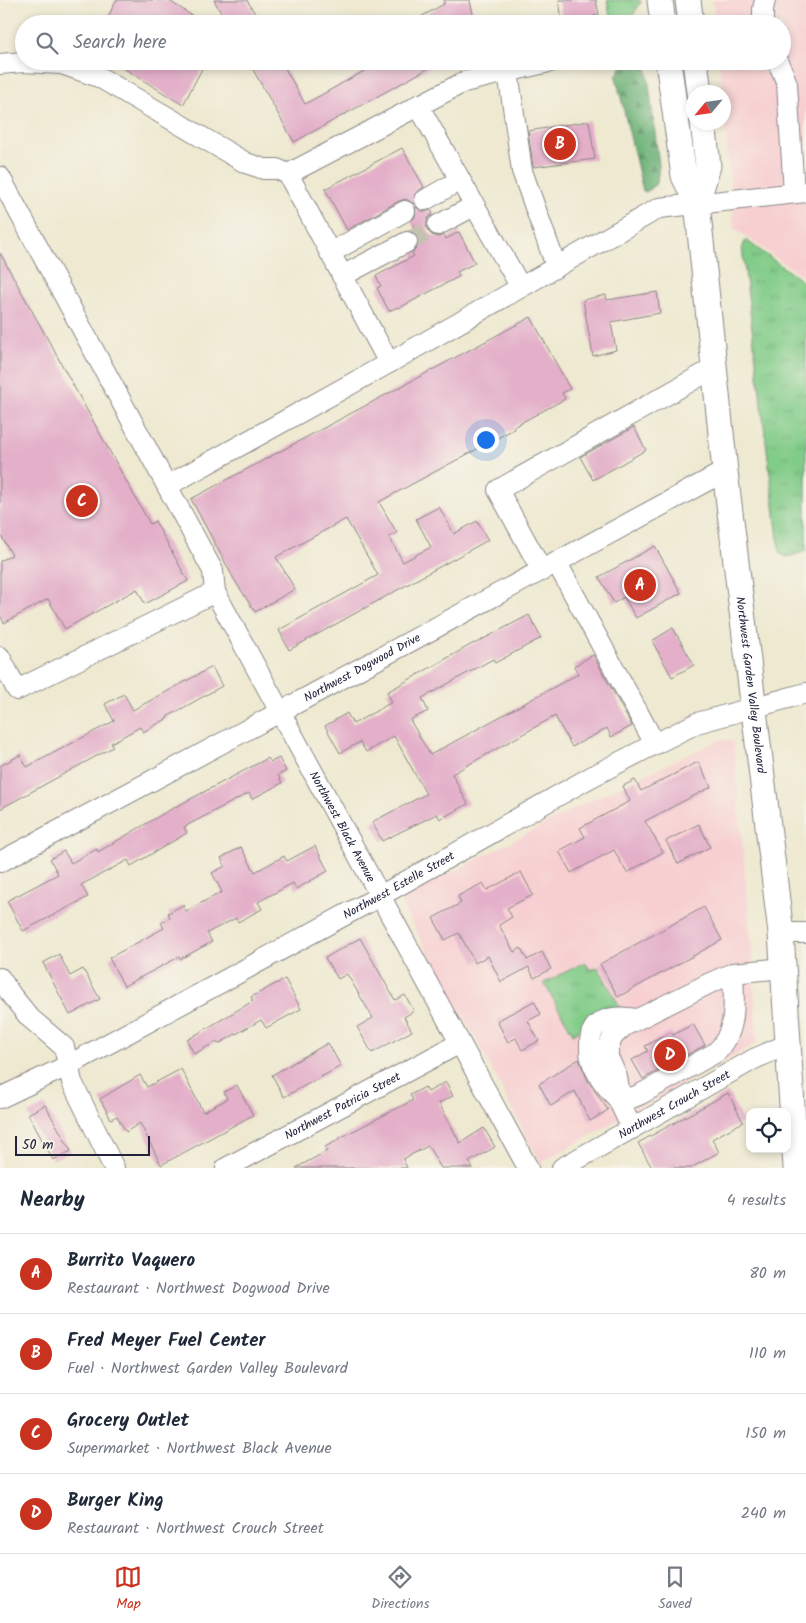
<!DOCTYPE html>
<meta charset="utf-8">
<style>
body{margin:0;font-family:Kalam,sans-serif;background:#f6f6f7;color:#1f2937}
.controls{position:absolute;right:15px;bottom:15px;display:grid;overflow:hidden;border-radius:10px;box-shadow:0 2px 8px #0003}
.controls button{width:45px;height:45px;display:grid;place-items:center;padding:0;border:0;border-bottom:1px solid #e0e1e3;background:#fff;color:#1f2937;font:25px sans-serif}
.compass{position:absolute;left:686px;top:85px;width:45px;height:45px;border-radius:50%;background:#fff;box-shadow:0 2px 8px #0003;rotate:241deg}
.scale{position:absolute;left:15px;bottom:12px;width:135px;box-sizing:border-box;padding-left:5px;border:2px solid #22223b;border-top:0;font-size:14px;line-height:18px;white-space:nowrap;color:#22223b;-webkit-text-stroke:4px #f7f3e8;paint-order:stroke}
.you{position:absolute;left:485px;top:439px;width:18px;height:18px;margin:-12px;border:4px solid #fff;border-radius:50%;background:#1a73e8;box-shadow:0 0 0 8px #1a73e833}
.badge{display:grid;place-items:center;width:32px;height:32px;border-radius:50%;background:#c8321e;color:#fff;font-size:16px;font-weight:700}
.pin{position:absolute;translate:-50% -50%;border:2px solid #fff;box-shadow:0 1px 5px #0006}
.list{margin:0;padding:0;list-style:none}
h2{display:flex;justify-content:space-between;align-items:center;height:65px;margin:0;padding:0 20px;font-size:21px}
h2 small{font-size:16px;font-weight:400;color:#747a83}
.list li{display:grid;grid-template-columns:32px 1fr auto;gap:15px;align-items:center;box-sizing:border-box;height:80px;padding:0 20px;border-top:1px solid #e0e1e3}
.list b{display:block;font-size:19px;white-space:nowrap}
.list p{margin:0;font-size:16px;white-space:nowrap;color:#747a83}
.list em{font-size:16px;font-style:normal;color:#747a83}
.icon{flex:none;width:28px;height:28px;fill:none;stroke:currentColor;stroke-width:2;stroke-linecap:round;stroke-linejoin:round}
.map{position:relative;flex:none;width:806px;height:1168px;overflow:hidden}
.search{position:absolute;background:#fff;box-shadow:0 2px 8px #0003;left:15px;right:15px;top:15px;height:55px;display:flex;align-items:center;gap:12px;box-sizing:border-box;padding:0 18px;border-radius:28px;color:#747a83;font-size:19px}
.sheet{height:385px;background:#fff}
nav{display:flex;justify-content:space-around;align-items:center;box-sizing:border-box;height:70px;border-top:1px solid #e0e1e3;background:#fff;font-size:14px;color:#747a83}
nav a{display:grid;justify-items:center;gap:2px}
nav .on{color:#c8321e}
.map>svg:first-child{display:block}
.built{fill:#f7cfd1}
.grass{fill:url(#grass-tufts);stroke:#527762}
.forest{fill:url(#forest-firs);stroke:#466958}
.building{fill:#e3afc9}
.lines{fill:none;stroke-linecap:round;stroke-linejoin:round}
.minor-tunnel{stroke:#c5c1b2;stroke-width:20;stroke-dasharray:20 10;stroke-linecap:butt}
.minor-casing{stroke:#888686;stroke-width:22}
.major-casing{stroke:#888686;stroke-width:27}
.minor{stroke:#fff;stroke-width:20}
.major{stroke:#fff;stroke-width:25}
.labels{text-anchor:middle;dominant-baseline:central;stroke-width:4.5;stroke-linejoin:round;paint-order:stroke}
.street-label{font-size:12px;fill:#22223b;stroke:#f7f3e8}
</style>
<div class="map">
<svg width="806" height="1168" viewBox="0 0 806 1168">
<defs>
<pattern id="grass-tufts" width="24" height="20" patternUnits="userSpaceOnUse" patternTransform="scale(1.25)"><rect width="24" height="20" fill="#82cc89"/><path d="M3 7l-1-3M5 7V3M7 7l1-3M15 17l-1-3M17 17v-4M19 17l1-3" fill="none" stroke="#70af77"/></pattern>
<pattern id="forest-firs" width="22" height="20" patternUnits="userSpaceOnUse" patternTransform="scale(1.25)"><rect width="22" height="20" fill="#69b075"/><path d="M5 1l3.5 6h-7zM16 11l3.5 6h-7z" fill="#568f61"/></pattern>
</defs>
<rect width="100%" height="100%" fill="#f7f3e8"/>
<filter id="ink" filterUnits="userSpaceOnUse"><feTurbulence type="fractalNoise" baseFrequency=".02" numOctaves="2"/><feDisplacementMap in="SourceGraphic" scale="10" xChannelSelector="R" yChannelSelector="G"/><feConvolveMatrix kernelMatrix="1 2 1 2 8 2 1 2 1" color-interpolation-filters="sRGB"/></filter>
<filter id="wash" filterUnits="userSpaceOnUse"><feTurbulence type="fractalNoise" baseFrequency=".0096" numOctaves="4" result="noise"/><feDisplacementMap in="SourceGraphic" scale="20" xChannelSelector="R" yChannelSelector="G"/><feGaussianBlur stdDeviation="1.12" result="paint"/><feColorMatrix in="noise" values="0 0 0 0 0 0 0 0 0 0 0 0 0 0 0 0 0 1.4 0 .05"/><feComposite in="paint" operator="in"/></filter>
<g filter="url(#wash)">
<rect width="100%" height="100%" fill="#eee9d0"/>
<path class="built" d="M713,0H806V279L734,228L724,114V92H722L719,61H782V24H715Z
M722,739L733,742L753,961L757,1043L540,1163L475,1037L399,900L587,802Z"/>
<path class="grass" d="M607,0H640L641,2L632,17L611,21Z
M746,240L806,284V551L788,557L780,554L775,514L742,247Z
M585,962L590,970L598,967L620,1007L573,1034L544,983Z"/>
<path class="forest" d="M632,63L647,68L659,165L657,183L646,192L643,191L616,77L621,67Z"/>
<g id="blocks">
<path class="building" d="M116,0H168L205,24H105Z
M214,0H247L261,24H227Z
M444,0H470L475,24H408L444,4Z
M559,0H596L599,15L594,16L595,19L567,24V21H562Z
M112,61H206L183,105Z
M248,61H281L305,104L382,61H442L294,142Z
M589,121L595,159L533,167L528,131Z
M402,148L424,187L415,194L414,204L406,199L399,201L347,230L325,189Z
M416,207L424,212L431,210L433,214L428,218L426,225L428,231L432,235L438,237L444,235L446,239L459,232L475,263L457,272L460,276L399,308L398,307L389,311L377,288L381,286L376,276L414,256L412,253L417,248L419,242L417,236L413,232L416,231L411,221L415,217Z
M0,253L150,524L155,521L188,581L145,604L137,589L65,629L48,599L4,623L0,615V561L12,555L0,534Z
M657,292L660,313L611,322L616,350L593,356L583,300L606,295L607,300Z
M531,317L570,389L562,393L565,399L513,427L514,429L379,502L397,533L389,537L403,562L431,547L416,519L439,507L454,534L477,521L488,540L289,650L279,630L378,575L346,519L276,557L295,589L255,612L234,579L191,499Z
M634,427L646,450L593,480L580,457Z
M655,546L681,593L636,618L624,597L614,603L599,577Z
M529,615L541,638L495,663L493,659L422,698L428,711L410,720L430,755L578,674L574,666L593,655L632,726L611,737L607,728L572,747L555,716L452,774L468,804L440,819L437,814L382,841L372,822L426,794L394,736L366,752L360,742L340,753L325,726L347,713L353,724L392,702L387,692L474,643V644Z
M673,628L694,665L672,677L652,641Z
M212,667L222,686L167,717L168,718L143,732L140,727L111,743L113,747L0,809V766L20,755L27,767L114,721L105,704L124,694L133,710Z
M268,758L271,762L279,758L286,771L278,775L282,783L252,799L249,793L184,827L187,833L131,866L128,860L81,885L88,897L23,931L7,901L58,874L50,859L64,851L71,863L97,849L98,852L166,812Z
M698,762L711,787L645,821L663,852L627,873L614,850L571,873L559,851L585,837L580,828L630,801L623,786L635,780L641,791Z
M699,824L710,847L678,864L666,841Z
M315,846L328,871L296,889L293,883L258,902L262,909L238,922L236,918L207,933L212,942L180,959L179,957L124,986L109,958L164,928L161,923L170,918L168,913L183,905L186,911L222,892L212,873L225,866L221,858L241,847L255,872L284,856L287,861Z
M521,872L533,895L507,908L512,917L499,925L514,952L521,948L527,960L542,952L551,969L534,978L529,967L501,982L488,956L475,963L459,933L445,940L433,918L461,903L458,896L483,883L487,890Z
M704,907L722,940L618,997L600,964Z
M360,938L395,1000L405,995L414,1011L404,1017L412,1031L372,1053L357,1027L373,1018L347,974L338,979L325,958Z
M59,954L70,976L83,969L100,999L70,1015L43,963Z
M285,979L301,1009L266,1028L261,1020L218,1044L216,1042L194,1054L187,1040L253,1001L251,997Z
M534,1001L541,1014L528,1021L539,1041L522,1050L516,1038L508,1042L497,1021Z
M693,1024L705,1045L643,1079L632,1060L648,1051L645,1046L671,1032L673,1035Z
M328,1043L341,1066L284,1097L272,1075Z
M579,1059L588,1081L608,1110L590,1121L575,1091L551,1106L539,1084Z
M181,1069L203,1112L227,1099L224,1092L237,1085L253,1115L161,1165L140,1123L126,1132L117,1116L111,1119L100,1099L140,1075L147,1087Z
M446,1082L453,1096L439,1103L460,1143L484,1128L495,1147L469,1162L473,1168H441L428,1146L403,1159L407,1168H296L327,1151L325,1147L338,1140V1139L413,1100L410,1095L425,1087L428,1092Z
M728,1093L743,1122L712,1139L719,1152L691,1168H652L638,1143Z
M45,1105L71,1151L53,1160L28,1114Z"/>
</g>
</g>
<g filter="url(#ink)">
<use href="#blocks" fill-opacity="0" stroke="#888686" stroke-width="1"/>
<g class="lines">
<path class="minor-tunnel" d="M407,242L438,225"/>
<g class="minor-casing">
<g id="minor">
<path d="M763,24V9L765,0"/>
<path d="M777,61L783,73L787,84L794,193"/>
<path d="M0,64L23,62L62,64L99,77L246,163L264,169H277L288,174L464,82L553,61"/>
<path d="M508,71L522,171L556,266"/>
<path d="M418,105L520,286"/>
<path d="M288,174L389,363"/>
<path id="s1" d="M0,177L213,571L215,592L528,1168"/>
<path d="M425,200L460,180"/>
<path d="M438,225L474,206"/>
<path d="M330,253L405,211"/>
<path d="M342,276L407,242"/>
<path d="M167,486L389,363L659,208L806,192"/>
<path d="M557,563L655,744"/>
<path d="M542,571L498,490L714,368"/>
<path d="M0,657L17,690L215,592"/>
<path id="s2" d="M0,862L280,712L725,471"/>
<path d="M781,933H806"/>
<path d="M0,978L12,996L30,1018L64,1047L72,1082L114,1168"/>
<path d="M637,1019C615,1015 589,1017 590,1046C590,1050 590,1055 591,1058C595,1074 607,1088 618,1099H629L641,1094L715,1053C738,1033 734,1001 733,973"/>
<path id="s3" d="M0,1098L69,1065L380,896L591,777L655,744L697,723L806,693"/>
<path d="M632,1129L618,1099L619,1088L617,1077L608,1057V1048L613,1036L624,1026L710,983L733,973L783,968"/>
<path id="s4" d="M226,1168L460,1043"/>
<path id="s5" d="M562,1168L754,1059L788,1044"/>
</g>
</g>
<g class="major-casing">
<g id="major">
<path d="M660,0L663,24"/>
<path d="M688,0L691,24"/>
<path id="s6" d="M668,61L684,176L697,203L725,471L781,933L796,1168"/>
<path d="M695,61L699,92"/>
<path d="M697,203L708,166L703,122"/>
</g>
</g>
<use href="#minor" class="minor"/>
<use href="#major" class="major"/>
</g>
</g>
<g class="labels">
<g class="street-label">
<text stroke="none"><textPath href="#s2" startOffset="411">Northwest Dogwood Drive</textPath></text>
<text stroke="none"><textPath href="#s6" startOffset="631">Northwest Garden Valley Boulevard</textPath></text>
<text stroke="none"><textPath href="#s1" startOffset="736">Northwest Black Avenue</textPath></text>
<text stroke="none"><textPath href="#s3" startOffset="452">Northwest Estelle Street</textPath></text>
<text stroke="none"><textPath href="#s5" startOffset="129">Northwest Crouch Street</textPath></text>
<text stroke="none"><textPath href="#s4" startOffset="132">Northwest Patricia Street</textPath></text>
</g>
</g>
</svg>
<div class="controls">
<button><svg class="icon" aria-label="locate" viewBox="0 0 24 24"><circle cx="12" cy="12" r="6"/><path d="M12 2v4M12 18v4M2 12h4M18 12h4"/></svg></button>
</div>
<svg class="compass" viewBox="-18 -18 36 36"><path d="M0-13l5 13h-10z" fill="#e53935"/><path d="M0 13l5-13h-10z" fill="#747a83"/></svg>
<div class="scale">50 m</div>
<div class="you"></div>
<div class="pin badge" style="left:640px;top:585px">A</div>
<div class="pin badge" style="left:560px;top:144px">B</div>
<div class="pin badge" style="left:82px;top:501px">C</div>
<div class="pin badge" style="left:670px;top:1055px">D</div>
<div class="search"><svg class="icon" aria-label="search" viewBox="0 0 24 24"><circle cx="10" cy="10" r="6"/><path d="M15 15l6 6"/></svg>Search here</div>
</div>
<section class="sheet">
<h2>Nearby<small>4 results</small></h2>
<ul class="list">
<li><span class="badge">A</span><div><b>Burrito Vaquero</b><p>Restaurant · Northwest Dogwood Drive</p></div><em>80 m</em></li>
<li><span class="badge">B</span><div><b>Fred Meyer Fuel Center</b><p>Fuel · Northwest Garden Valley Boulevard</p></div><em>110 m</em></li>
<li><span class="badge">C</span><div><b>Grocery Outlet</b><p>Supermarket · Northwest Black Avenue</p></div><em>150 m</em></li>
<li><span class="badge">D</span><div><b>Burger King</b><p>Restaurant · Northwest Crouch Street</p></div><em>240 m</em></li>
</ul>
</section>
<nav>
<a class="on"><svg class="icon" aria-label="map" viewBox="0 0 24 24"><path d="M3 6l6-2 6 2 6-2v14l-6 2-6-2-6 2zM9 4v14M15 6v14"/></svg>Map</a>
<a><svg class="icon" aria-label="directions" viewBox="0 0 24 24"><path d="M12 3l9 9-9 9-9-9zM9 14v-3h6M13 9l2 2-2 2"/></svg>Directions</a>
<a><svg class="icon" aria-label="saved" viewBox="0 0 24 24"><path d="M7 4h10v16l-5-4-5 4z"/></svg>Saved</a>
</nav>
